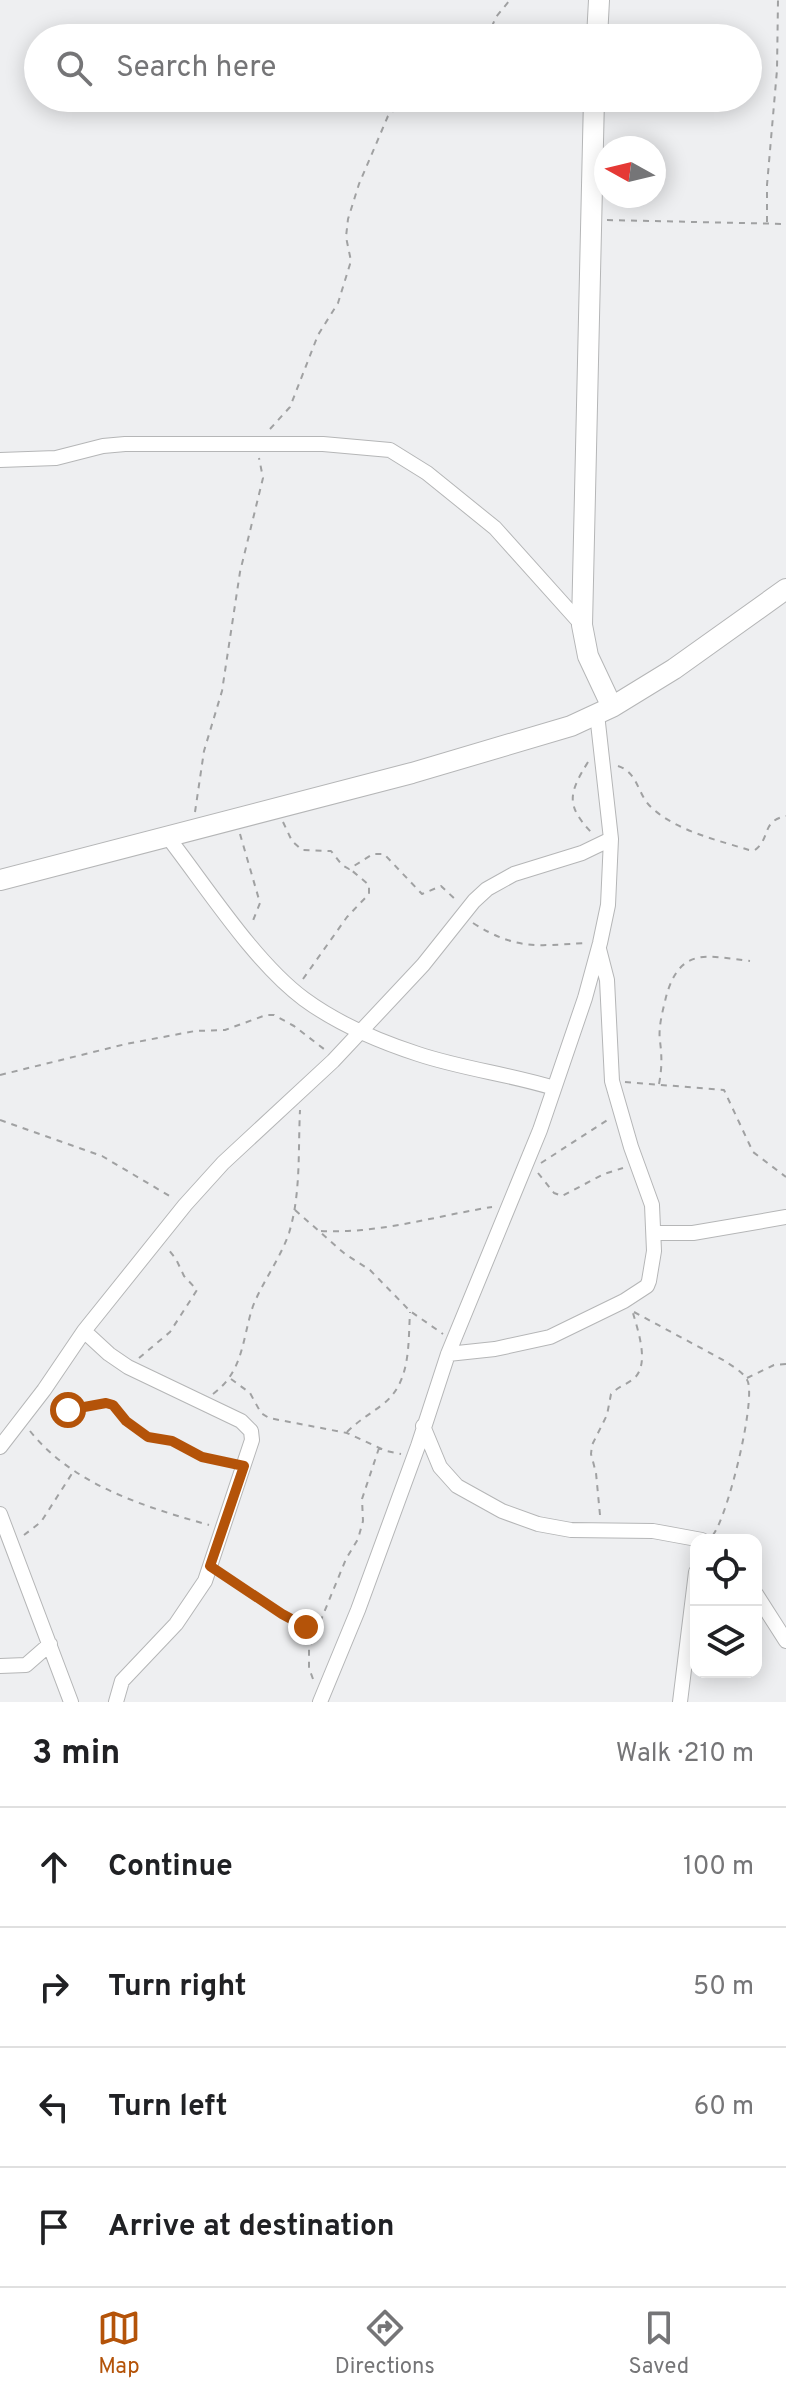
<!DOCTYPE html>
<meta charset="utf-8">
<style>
body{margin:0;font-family:Overpass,sans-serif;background:#f2f2f2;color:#202124}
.controls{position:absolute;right:24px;bottom:24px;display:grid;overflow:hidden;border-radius:16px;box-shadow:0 4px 20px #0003}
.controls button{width:72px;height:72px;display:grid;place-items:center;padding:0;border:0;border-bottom:2px solid #e0e0e0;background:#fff;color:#202124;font:40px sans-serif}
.compass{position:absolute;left:594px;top:136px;width:72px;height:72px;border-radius:50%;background:#fff;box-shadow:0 4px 20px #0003;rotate:278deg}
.stop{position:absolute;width:24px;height:24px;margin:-18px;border:6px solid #b45309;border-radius:50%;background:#fff}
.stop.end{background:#b45309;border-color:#fff;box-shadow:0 2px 8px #0008}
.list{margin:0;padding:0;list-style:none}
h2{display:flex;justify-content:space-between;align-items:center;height:104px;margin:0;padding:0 32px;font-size:34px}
h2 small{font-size:26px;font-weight:400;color:#757577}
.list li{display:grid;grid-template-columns:52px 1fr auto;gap:24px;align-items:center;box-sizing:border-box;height:120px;padding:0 32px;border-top:2px solid #e0e0e0}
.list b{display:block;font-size:30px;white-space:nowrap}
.list em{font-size:26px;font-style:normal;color:#757577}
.icon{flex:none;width:44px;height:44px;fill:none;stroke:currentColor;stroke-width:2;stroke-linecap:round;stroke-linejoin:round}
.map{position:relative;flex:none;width:786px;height:1702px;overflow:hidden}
.search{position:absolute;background:#fff;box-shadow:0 4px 20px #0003;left:24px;right:24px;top:24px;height:88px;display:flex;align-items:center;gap:20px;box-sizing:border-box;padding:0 28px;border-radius:44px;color:#757577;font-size:30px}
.sheet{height:584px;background:#fff}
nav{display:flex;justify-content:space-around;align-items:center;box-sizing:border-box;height:112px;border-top:2px solid #e0e0e0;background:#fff;font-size:22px;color:#757577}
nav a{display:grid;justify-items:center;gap:4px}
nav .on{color:#b45309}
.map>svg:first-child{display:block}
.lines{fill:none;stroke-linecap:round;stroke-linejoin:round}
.street-casing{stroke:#b5b6b7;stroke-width:16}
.secondary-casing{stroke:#b5b6b7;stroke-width:22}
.path{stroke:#a0a1a2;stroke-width:2;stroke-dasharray:6 6;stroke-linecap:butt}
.street{stroke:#fff;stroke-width:14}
.secondary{stroke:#fff;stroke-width:20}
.route{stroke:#b45309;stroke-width:10}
</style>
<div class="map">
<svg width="786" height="1702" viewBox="0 0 786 1702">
<rect width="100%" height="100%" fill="#eeeff1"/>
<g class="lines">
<g class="street-casing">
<path id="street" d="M0,460L56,458L103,446L125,444H323L390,450L427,473L495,528L582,625
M167,836C206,886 254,962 304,999C338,1024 378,1041 418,1054C463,1069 509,1074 554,1088
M654,1233H693L786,1217
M84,1331L109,1354L128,1367L241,1421L251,1431L252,1440L205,1581L176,1624L122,1681L116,1702
M448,1354L495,1349L550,1337L624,1301L647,1286L649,1281L654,1251L652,1205L631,1147L612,1081L607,980L599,949
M423,1426L440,1467L457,1486L502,1511L538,1524L571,1530L653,1531L702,1540
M0,1447L44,1390L84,1331L185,1205L223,1163L333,1061L423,965L474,901L487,889L514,874L582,853L611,839
M0,1514L71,1702
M756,1594L786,1641
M0,1666L26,1665L50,1644
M320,1702L358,1610L418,1446L448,1354L540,1130L585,998L600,943L608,905L611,839L597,714
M680,1702L696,1572"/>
</g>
<g class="secondary-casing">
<path id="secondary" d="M597,38L599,0
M594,98L582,625L588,656L612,707
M0,880L412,773L571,726L612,707L674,669L786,589"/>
</g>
<path class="path" d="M487,38L496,17L510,0
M607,220L786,224
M767,222V185L777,70L778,0
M270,429L290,407L318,335L338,303L351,261L346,237L348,219L359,184L388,116L406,98
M588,762C569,793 565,805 592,833
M618,766C639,773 637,795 652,808C677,831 717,840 749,850H755C771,838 761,821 786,816
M195,812L204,751L222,691L240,572L263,478L259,458
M283,822L292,841L302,850L331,851L342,865L349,869L373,854H384L422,894L441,886L456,900
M240,834L260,903L252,923
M473,923C516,950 536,946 585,943
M303,979L347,917L369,894V885L350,869
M0,1075L126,1044L195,1031L225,1030L266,1015H274L294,1026L324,1049
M625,1082L724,1090L753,1152L786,1177
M659,1084C662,1068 662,1057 660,1041C658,1027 663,1010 666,997C680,946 707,956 750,961
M0,1120L102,1156L173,1198
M541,1163L609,1119
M538,1173L554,1193L562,1196L604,1174L623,1168
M295,1210L345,1254L370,1270L410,1311L443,1334
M321,1231C379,1234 435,1216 492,1207
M634,1312L725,1361C733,1367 744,1372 748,1382C755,1405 728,1515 713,1535
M139,1358L170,1332L197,1290L184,1276L176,1259L168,1249
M747,1378L774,1365L786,1364
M231,1379L250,1393L261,1413L269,1418L347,1433L386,1451L401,1454
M213,1394C244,1371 242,1339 253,1306C263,1281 280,1259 289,1233C301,1194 298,1151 300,1110
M54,1399L68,1410L106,1403L113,1405L126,1421L148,1437L172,1441L202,1457L229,1461
M30,1431C73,1485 145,1507 209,1525
M347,1432C358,1421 370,1414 382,1405C411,1383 408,1346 410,1312
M600,1515L596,1473L591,1454L592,1445L607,1415L611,1394C618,1387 625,1385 632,1380C651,1367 638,1331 633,1313
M24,1535L41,1522L73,1472
M221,1573L282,1614L313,1631
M313,1679L309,1668V1649L346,1559L358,1539L363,1521L362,1499L379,1448"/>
<use href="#street" class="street"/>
<use href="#secondary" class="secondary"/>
</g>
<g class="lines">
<path class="route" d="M68,1410L106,1403L113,1405L126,1421L148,1437L172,1441L202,1457L244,1466L210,1566L282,1614L306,1627"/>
</g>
</svg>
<div class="controls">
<button><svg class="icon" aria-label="locate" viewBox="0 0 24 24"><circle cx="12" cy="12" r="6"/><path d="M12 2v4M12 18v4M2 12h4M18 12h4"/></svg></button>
<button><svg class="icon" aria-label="layers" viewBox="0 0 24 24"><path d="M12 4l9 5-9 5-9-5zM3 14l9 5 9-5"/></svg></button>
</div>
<svg class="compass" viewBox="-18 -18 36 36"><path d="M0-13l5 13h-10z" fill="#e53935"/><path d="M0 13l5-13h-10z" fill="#757577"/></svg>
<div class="stop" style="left:68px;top:1410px"></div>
<div class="stop end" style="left:306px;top:1627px"></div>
<div class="search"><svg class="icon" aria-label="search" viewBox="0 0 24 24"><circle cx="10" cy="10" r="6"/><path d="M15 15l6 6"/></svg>Search here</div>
</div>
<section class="sheet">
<h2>3 min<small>Walk · 210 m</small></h2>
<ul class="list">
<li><svg class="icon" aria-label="ahead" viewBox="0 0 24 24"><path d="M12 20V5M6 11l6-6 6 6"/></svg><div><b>Continue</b></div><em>100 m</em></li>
<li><svg class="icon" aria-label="right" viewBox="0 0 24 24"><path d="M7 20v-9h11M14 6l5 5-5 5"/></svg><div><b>Turn right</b></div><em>50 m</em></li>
<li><svg class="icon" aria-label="left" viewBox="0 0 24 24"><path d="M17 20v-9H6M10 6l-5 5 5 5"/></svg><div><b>Turn left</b></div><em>60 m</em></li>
<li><svg class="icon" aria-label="arrive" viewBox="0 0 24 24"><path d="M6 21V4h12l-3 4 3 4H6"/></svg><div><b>Arrive at destination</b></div></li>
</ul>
</section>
<nav>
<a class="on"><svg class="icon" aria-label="map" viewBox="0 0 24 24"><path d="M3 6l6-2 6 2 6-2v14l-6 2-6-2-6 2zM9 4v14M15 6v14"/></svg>Map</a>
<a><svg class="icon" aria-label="directions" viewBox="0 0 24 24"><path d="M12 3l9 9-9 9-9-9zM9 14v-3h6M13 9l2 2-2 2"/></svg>Directions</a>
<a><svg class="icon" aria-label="saved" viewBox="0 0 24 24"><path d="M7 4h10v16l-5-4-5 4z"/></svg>Saved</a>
</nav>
